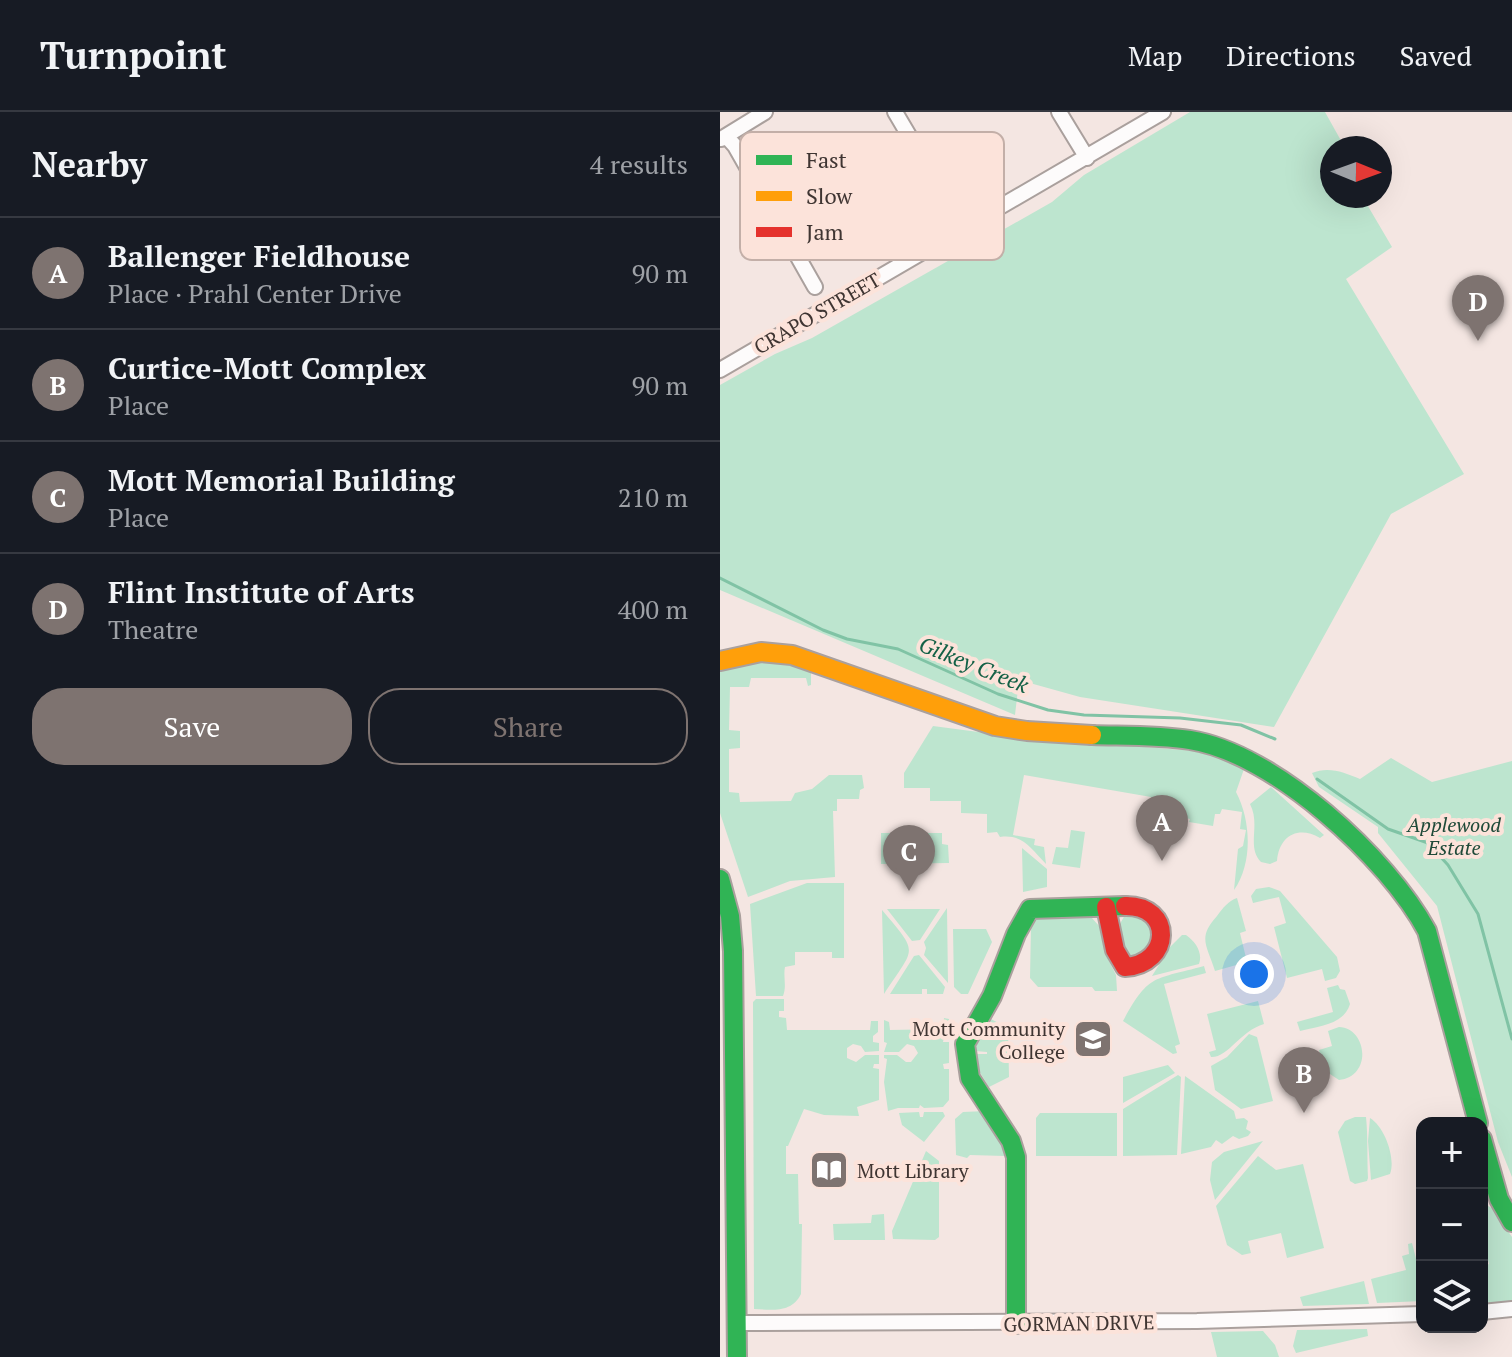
<!DOCTYPE html>
<meta charset="utf-8">
<style>
body{margin:0;font-family:"PT Serif",serif;background:#242831;color:#f1f3f6}
.controls{position:absolute;right:24px;bottom:24px;display:grid;overflow:hidden;border-radius:16px;box-shadow:0 8px 32px #0002}
.controls button{width:72px;height:72px;display:grid;place-items:center;padding:0;border:0;border-bottom:2px solid #363941;background:#171b24;color:#f1f3f6;font:40px sans-serif}
.compass{position:absolute;left:600px;top:24px;width:72px;height:72px;border-radius:50%;background:#171b24;box-shadow:0 8px 32px #0002;rotate:91deg}
.you{position:absolute;left:534px;top:862px;width:28px;height:28px;margin:-20px;border:6px solid #fff;border-radius:50%;background:#1a73e8;box-shadow:0 0 0 12px #1a73e833}
.badge{display:grid;place-items:center;width:52px;height:52px;border-radius:50%;background:#7e7370;color:#fff;font-size:26px;font-weight:700}
.pin{position:absolute;translate:-50% -66px;filter:drop-shadow(0 2px 4px #0008)}
.pin::after{content:'';position:absolute;top:42px;width:28px;height:24px;background:inherit;clip-path:polygon(0 0,100% 0,50% 100%)}
.list{margin:0;padding:0;list-style:none}
h2{display:flex;justify-content:space-between;align-items:center;height:104px;margin:0;padding:0 32px;font-size:34px}
h2 small{font-size:26px;font-weight:400;color:#9ea1a6}
.list li{display:grid;grid-template-columns:52px 1fr auto;gap:24px;align-items:center;box-sizing:border-box;height:112px;padding:0 32px;border-top:2px solid #363941}
.list b{display:block;font-size:30px;white-space:nowrap}
.list p{margin:0;font-size:26px;white-space:nowrap;color:#9ea1a6}
.list em{font-size:26px;font-style:normal;color:#9ea1a6}
.actions{display:flex;gap:16px;padding:24px 32px}
.actions a{flex:1;padding:18px 0;border:2px solid #7e7370;border-radius:32px;text-align:center;font-size:28px;color:#7e7370}
.actions .main{background:#7e7370;color:#fff}
.icon{flex:none;width:44px;height:44px;fill:none;stroke:currentColor;stroke-width:2;stroke-linecap:round;stroke-linejoin:round}
.map{position:relative;flex:none;width:792px;height:1245px;overflow:hidden}
header{display:flex;align-items:center;gap:48px;box-sizing:border-box;height:112px;padding:0 40px;background:#171b24;border-bottom:2px solid #363941}
header strong{font-size:38px}
nav{display:flex;gap:44px;margin-inline-start:auto;font-size:28px}
main{display:flex}
aside{flex:1;background:#171b24}
.map>svg:first-child{display:block}
.green{fill:#bde5cf}
.lines{fill:none;stroke-linecap:round;stroke-linejoin:round}
.stream{stroke:#80c3a5;stroke-width:3}
.street-casing{stroke:#aaa09d;stroke-width:18}
.fast-casing{stroke:#aaa09d;stroke-width:22}
.slow-casing{stroke:#aaa09d;stroke-width:22}
.jam-casing{stroke:#aaa09d;stroke-width:22}
.street{stroke:#fdfbfb;stroke-width:14}
.fast{stroke:#30b455;stroke-width:18}
.slow{stroke:#ff9f0a;stroke-width:18}
.jam{stroke:#e5322d;stroke-width:18}
.labels{text-anchor:middle;dominant-baseline:central;stroke-width:8;stroke-linejoin:round;paint-order:stroke}
.street-label{font-size:20px;fill:#3f3532;stroke:#fce3da}
.park-label{font-size:20px;font-style:italic;fill:#1f4a39;stroke:#fce3da}
.poi-label{font-size:20px;fill:#3f3532;stroke:#fce3da;text-anchor:end}
.water-label{font-size:22px;font-style:italic;fill:#146146;stroke:#fce3da}
.key{fill:#fce3da;stroke:#c3afa8;stroke-width:2}
.key-label{font-size:22px;fill:#3f3532}
</style>
<header>
<strong>Turnpoint</strong>
<nav><a>Map</a><a>Directions</a><a>Saved</a></nav>
</header>
<main>
<aside>
<h2>Nearby<small>4 results</small></h2>
<ul class="list">
<li><span class="badge">A</span><div><b>Ballenger Fieldhouse</b><p>Place · Prahl Center Drive</p></div><em>90 m</em></li>
<li><span class="badge">B</span><div><b>Curtice-Mott Complex</b><p>Place</p></div><em>90 m</em></li>
<li><span class="badge">C</span><div><b>Mott Memorial Building</b><p>Place</p></div><em>210 m</em></li>
<li><span class="badge">D</span><div><b>Flint Institute of Arts</b><p>Theatre</p></div><em>400 m</em></li>
</ul>
<div class="actions"><a class="main">Save</a><a>Share</a></div>
</aside>
<div class="map">
<svg width="792" height="1245" viewBox="0 0 792 1245">
<rect width="100%" height="100%" fill="#f4e6e2"/>
<path class="green" d="M470,0H605L624,34L612,36V84H642L672,135L626,167L744,362L671,402L554,615L360,585L299,568L295,603L0,478V273L55,242L92,226L332,90L364,63Z
M55,547L87,554L91,560V573L88,574L86,566H31L29,575H10L9,618L20,619V636L9,637V680L19,681L20,690L71,689L75,681L92,677L109,663H142L144,676L140,678L139,687H117V699H113L115,765L70,769L28,785L0,701V560L32,550Z
M213,614L289,624L487,640L524,657L516,680C531,708 533,751 514,778L518,737L523,734L526,718L520,717L522,700L502,697L500,702H495L493,714L469,710L470,707L466,706L465,708L428,703L431,685L304,663L293,723L315,727L314,733L324,735L326,752C310,736 303,722 280,725L277,720L267,721V702L241,701V689H210V676H184V661Z
M671,646L712,670L792,649V1065L778,1030L717,794L658,721V715L599,675L592,661C608,654 624,660 640,667Z
M551,675L604,723L600,726C578,713 559,724 557,749L550,752L541,750C526,735 541,713 530,692Z
M351,718L365,720L360,756L332,752L336,735L348,736Z
M161,721H222V732L228,733L229,751L161,752Z
M302,736L327,757V775L303,780Z
M87,771H124V846H112V840H75V853L65,855C63,865 67,874 63,884H36L30,792Z
M549,775L560,779L617,845L620,859L616,866L605,869L602,857L567,866L554,815L566,811L559,785L533,791L531,784L536,777Z
M517,786L526,819L520,821L527,850L495,859C487,833 477,826 497,804C503,796 508,789 517,786Z
M227,796L228,871L204,843L206,836L204,830Z
M167,797H220L200,828L192,829Z
M162,798C200,843 195,834 164,882Z
M419,799L437,819L424,847H405L397,817L405,803Z
M363,803L371,805L380,815L388,847L396,863L397,879H375L372,875H318L310,866L311,814L318,804Z
M233,817H266L272,830L248,882H241L234,875Z
M462,823H466C476,830 483,841 479,852L432,864L450,835Z
M199,843L225,875L223,882H207V877H202V882H170L194,844Z
M484,854L486,861L444,872L460,932L455,934L457,941L453,942L403,909C429,861 434,868 484,854Z
M618,873L620,877L625,878L630,892C624,913 598,914 580,919L577,910L613,900L607,876Z
M36,887H64V899H59V905L66,906L67,918H150L151,909H158V920L153,924V930L159,931V939L145,940L141,934L133,932L127,936V946L136,950L145,943H159V952H154L153,956L159,957V988L137,995L139,1004L104,1003L84,997L68,1034H66V1062H78L79,1112H82L81,1182C72,1201 52,1198 34,1197L33,890Z
M538,889L544,912C520,919 508,946 491,945L489,940L496,938L487,902Z
M224,906L229,907V924L224,925L223,930H229V951L223,952L224,957H229V988L223,995L204,996L200,993L199,996H178L168,999L164,970L167,947L164,946V943H177L186,950H191L198,941L194,934L187,932L179,940H164L167,931L164,930V908L169,910L170,918L223,917Z
M269,906L288,916L289,965L269,975L259,959L256,942H267V940L255,939L260,922Z
M619,915C647,916 653,964 619,968L604,958L599,938L612,934L608,919Z
M529,922L537,925L553,989L521,997L495,978L491,954L507,945Z
M448,953L455,961L403,991V965Z
M458,963L461,965L457,1043L403,1044V997Z
M465,964L514,999L516,1007L524,1006L528,1009L526,1017L531,1020L528,1024L519,1027L513,1024L502,1032L496,1028L491,1035L461,1042Z
M266,999L281,1026L285,1044L250,1043L247,1046L236,1043L235,1007L243,1000Z
M199,1000L200,1005H203L204,1000H223L225,1004L204,1030L182,1013L179,1001Z
M320,1001H397V1044H316V1006Z
M635,1005H646C648,1024 647,1046 648,1066L647,1069L635,1072L630,1069L618,1020L625,1009Z
M650,1006C665,1015 676,1047 670,1062L651,1068L648,1029Z
M543,1029L495,1088L490,1068L492,1050L504,1040Z
M206,1039L219,1049V1125L215,1128L173,1127L172,1119Z
M538,1044L556,1058L583,1052L604,1136L567,1146L561,1121L528,1129L531,1141L522,1143L507,1133L496,1094Z
M762,1090L773,1097L792,1125V1190L779,1194H762V1169L765,1154L769,1152L762,1125Z
M164,1102L165,1128H114L113,1112L151,1111L152,1103Z
M692,1131L702,1170V1189L657,1191L651,1167L686,1158L682,1144L689,1142L688,1132Z
M644,1169L649,1192L583,1194L580,1185Z
M647,1217L648,1224L576,1241L573,1234L577,1218Z
M543,1219L555,1233L559,1245H497L491,1220Z"/>
<g class="lines">
<path class="stream" d="M0,466L103,518L127,527L178,537L278,582L328,598L364,603L460,606L521,613L555,627
M597,667L668,717L708,731L728,753L758,802L792,927"/>
<g class="street-casing">
<path id="street" d="M175,0L233,98
M339,0L367,46
M6,24L15,34L95,175
M1,27L45,0
M0,258L443,0
M762,1200L792,1197
M16,1211L477,1209L702,1202"/>
</g>
<g class="fast-casing">
<path id="fast" d="M372,623C404,624 438,623 470,628C554,641 668,746 707,819L758,1011
M0,767L10,804L13,839L17,1245
M762,1027L779,1087L792,1110
M296,1212V1045L291,1029L250,966L245,932L272,884L296,822L310,797L405,794"/>
</g>
<g class="slow-casing">
<path id="slow" d="M0,549L41,540L72,543L275,614L307,619L372,623"/>
</g>
<g class="jam-casing">
<path id="jam" d="M386,795L395,838L405,855C452,852 454,793 405,794"/>
</g>
<use href="#street" class="street"/>
<use href="#fast" class="fast"/>
<use href="#slow" class="slow"/>
<use href="#jam" class="jam"/>
</g>
<defs>
<g id="university-square" transform="scale(2)"><rect x="-9" y="-9" width="18" height="18" rx="4" fill="#7e7370" stroke="#fce3da"/><path d="M0-5L7-2L0 1L-7-2ZM-4 1L0 2.5L4 1V4Q0 6-4 4Z" fill="#fff"/></g>
<g id="library-square" transform="scale(2)"><rect x="-9" y="-9" width="18" height="18" rx="4" fill="#7e7370" stroke="#fce3da"/><path d="M-6-4Q-3-5.5-.7-3.5V5Q-3 3-6 4ZM6-4Q3-5.5 .7-3.5V5Q3 3 6 4Z" fill="#fff"/></g>
</defs>
<g fill-rule="evenodd">
<use href="#university-square" x="373" y="927"/>
<use href="#library-square" x="109" y="1058"/>
</g>
<g class="labels">
<g class="street-label">
<text transform="translate(97 201) rotate(-30)">CRAPO STREET</text>
<text transform="translate(359 1211) rotate(-1)">GORMAN DRIVE</text>
</g>
<g class="park-label">
<text x="734" y="712">Applewood<tspan x="734" dy="23">Estate</tspan></text>
</g>
<g class="poi-label">
<text x="345" y="916">Mott Community<tspan x="345" dy="23">College</tspan></text>
<text x="137" y="1058" text-anchor="start">Mott Library</text>
</g>
<g class="water-label">
<text transform="translate(254 552) rotate(22)">Gilkey Creek</text>
</g>
</g>
<rect x="20" y="20" width="264" height="128" rx="12" class="key"/>
<rect x="36" y="43" width="36" height="10" fill="#30b455"/>
<rect x="36" y="79" width="36" height="10" fill="#ff9f0a"/>
<rect x="36" y="115" width="36" height="10" fill="#e5322d"/>
<g class="key-label">
<text x="86" y="56">Fast</text>
<text x="86" y="92">Slow</text>
<text x="86" y="128">Jam</text>
</g>
</svg>
<div class="controls">
<button>+</button>
<button>−</button>
<button><svg class="icon" aria-label="layers" viewBox="0 0 24 24"><path d="M12 4l9 5-9 5-9-5zM3 14l9 5 9-5"/></svg></button>
</div>
<svg class="compass" viewBox="-18 -18 36 36"><path d="M0-13l5 13h-10z" fill="#e53935"/><path d="M0 13l5-13h-10z" fill="#9ea1a6"/></svg>
<div class="you"></div>
<div class="pin badge" style="left:442px;top:749px">A</div>
<div class="pin badge" style="left:584px;top:1001px">B</div>
<div class="pin badge" style="left:189px;top:779px">C</div>
<div class="pin badge" style="left:758px;top:229px">D</div>
</div>
</main>
